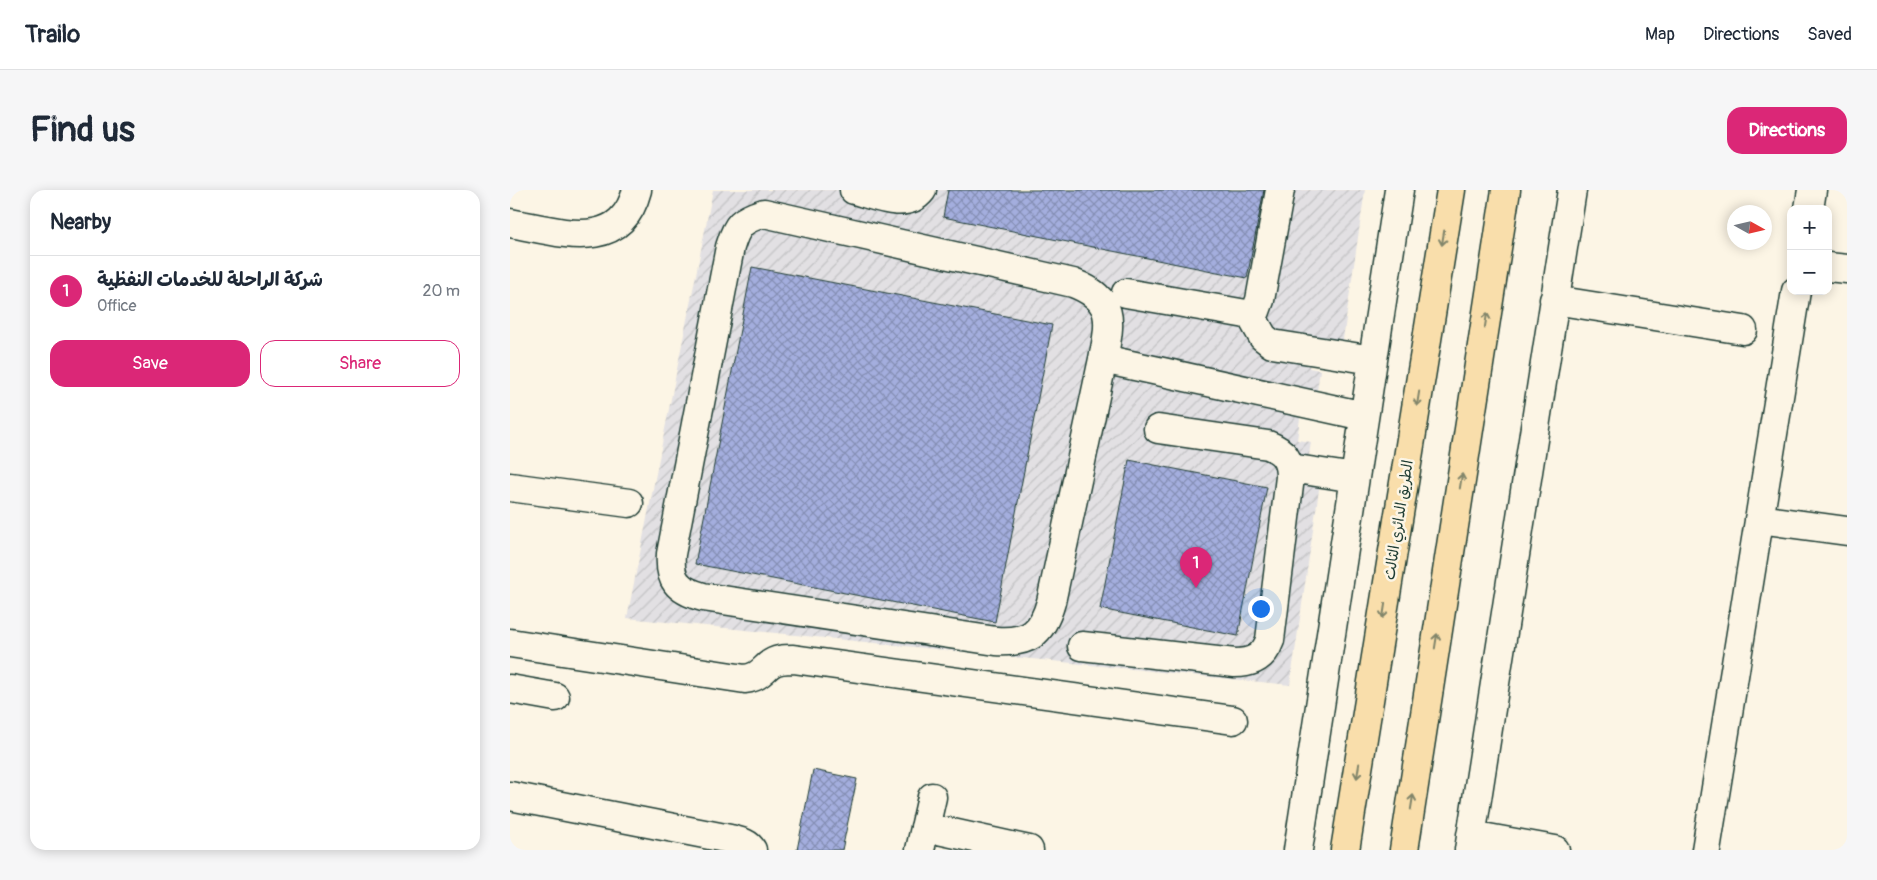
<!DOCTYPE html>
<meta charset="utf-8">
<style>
body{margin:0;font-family:Pangolin,"Playpen Sans Arabic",sans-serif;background:#f6f6f7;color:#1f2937}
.controls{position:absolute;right:15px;top:15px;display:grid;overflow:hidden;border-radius:10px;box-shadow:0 2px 12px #0003}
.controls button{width:45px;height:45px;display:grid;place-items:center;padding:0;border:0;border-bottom:1px solid #e0e1e3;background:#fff;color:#1f2937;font:25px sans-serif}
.compass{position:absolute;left:1217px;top:15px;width:45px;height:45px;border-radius:50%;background:#fff;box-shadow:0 2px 12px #0003;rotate:98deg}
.you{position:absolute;left:750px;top:418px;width:18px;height:18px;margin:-12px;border:4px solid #fff;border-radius:50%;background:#1a73e8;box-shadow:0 0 0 8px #1a73e833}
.badge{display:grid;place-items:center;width:32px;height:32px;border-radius:50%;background:#db2777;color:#fff;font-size:16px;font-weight:700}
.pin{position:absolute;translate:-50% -41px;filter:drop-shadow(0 1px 2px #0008)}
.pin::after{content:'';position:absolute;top:26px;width:18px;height:15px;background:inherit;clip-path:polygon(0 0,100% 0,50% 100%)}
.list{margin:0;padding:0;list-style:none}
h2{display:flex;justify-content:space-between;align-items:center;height:65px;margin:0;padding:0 20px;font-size:21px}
h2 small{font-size:16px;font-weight:400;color:#747a83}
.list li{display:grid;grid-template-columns:32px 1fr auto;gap:15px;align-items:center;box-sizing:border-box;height:70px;padding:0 20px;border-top:1px solid #e0e1e3}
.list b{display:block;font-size:19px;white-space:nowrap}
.list p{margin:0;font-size:16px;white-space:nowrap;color:#747a83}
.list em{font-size:16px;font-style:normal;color:#747a83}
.actions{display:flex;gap:10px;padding:15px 20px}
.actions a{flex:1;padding:11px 0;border:1px solid #db2777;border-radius:15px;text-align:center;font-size:18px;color:#db2777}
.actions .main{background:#db2777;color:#fff}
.map{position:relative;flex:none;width:1337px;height:660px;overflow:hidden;border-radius:15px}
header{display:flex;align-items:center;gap:30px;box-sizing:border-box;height:70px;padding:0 25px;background:#fff;border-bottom:1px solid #e0e1e3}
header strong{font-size:24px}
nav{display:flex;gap:28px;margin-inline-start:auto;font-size:18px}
.intro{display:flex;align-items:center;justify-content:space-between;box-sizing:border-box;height:120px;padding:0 30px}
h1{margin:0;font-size:35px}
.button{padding:12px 22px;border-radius:15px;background:#db2777;color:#fff;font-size:18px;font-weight:700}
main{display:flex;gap:30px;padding:0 30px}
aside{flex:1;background:#fff;border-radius:15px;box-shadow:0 2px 12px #0003}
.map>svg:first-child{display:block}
.industrial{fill:url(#industrial-furrows)}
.building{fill:url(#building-cross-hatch);stroke:#1f3d34}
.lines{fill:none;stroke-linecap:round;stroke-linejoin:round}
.minor-casing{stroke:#1f3d34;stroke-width:31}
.highway-casing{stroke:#1f3d34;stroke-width:31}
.minor{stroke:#fcf5e5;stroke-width:28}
.highway{stroke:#f9deab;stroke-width:28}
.oneway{stroke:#81856a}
.labels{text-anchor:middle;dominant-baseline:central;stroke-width:5;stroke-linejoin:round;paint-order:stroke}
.street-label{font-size:15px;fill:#1f3d34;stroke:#fcf5e5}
</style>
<header>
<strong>Trailo</strong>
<nav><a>Map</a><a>Directions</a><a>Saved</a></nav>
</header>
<div class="intro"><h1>Find us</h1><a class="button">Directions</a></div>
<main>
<aside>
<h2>Nearby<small></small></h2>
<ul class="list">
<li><span class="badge">1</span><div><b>شركة الراحلة للخدمات النفظية</b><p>Office</p></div><em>20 m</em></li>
</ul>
<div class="actions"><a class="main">Save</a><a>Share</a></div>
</aside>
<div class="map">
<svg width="1337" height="660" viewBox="0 0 1337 660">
<defs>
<pattern id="industrial-furrows" width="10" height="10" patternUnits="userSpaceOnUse" patternTransform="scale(1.25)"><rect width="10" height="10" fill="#e2e0e3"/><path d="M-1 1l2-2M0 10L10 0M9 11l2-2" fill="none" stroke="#c1c1c3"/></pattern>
<pattern id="building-cross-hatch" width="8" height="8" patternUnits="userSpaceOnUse" patternTransform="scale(1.25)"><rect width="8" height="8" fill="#a4aede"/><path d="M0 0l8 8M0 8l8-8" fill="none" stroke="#858fb5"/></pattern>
</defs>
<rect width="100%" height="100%" fill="#fcf5e5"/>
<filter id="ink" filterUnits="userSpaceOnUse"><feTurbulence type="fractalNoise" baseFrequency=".02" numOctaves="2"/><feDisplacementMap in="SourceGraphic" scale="10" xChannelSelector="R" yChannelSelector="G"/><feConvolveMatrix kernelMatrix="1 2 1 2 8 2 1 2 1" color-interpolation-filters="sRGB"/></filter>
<g filter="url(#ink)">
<path class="industrial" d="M203,0H855L832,156L803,152L799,178L810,180L807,201L794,199L787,250L801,252L795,291L810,293L780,495L117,428Z"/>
<path class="building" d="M438,0H754L737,88L433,27Z
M242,77L542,135L485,432L185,374Z
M619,270L757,297L728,446L590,419Z
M303,580L347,589L332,660H287Z"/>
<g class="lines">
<g class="minor-casing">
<path id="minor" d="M344,0C364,5 396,21 412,0
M1299,19L1302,0
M254,23L563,93C605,109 601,130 593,169L541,412C532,444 519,453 486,451L193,407C167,400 159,390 161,364L220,57C227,34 231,30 254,23Z
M0,33C48,41 110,65 127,0
M1318,77L1337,79
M616,103L736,124L746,121L750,110L770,0
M1044,110L1233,140
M740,124L753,147L762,154L863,170
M593,169L854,226
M780,278L845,288
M0,297L119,313
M1249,329L1337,341
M0,453L235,489C248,487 251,482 259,475C266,469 275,469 283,469L723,530
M572,456L725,473C743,473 754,467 760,450L780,287C780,270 774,261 758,255L648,239
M0,499L45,507
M0,606L220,649C227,651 238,652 242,660
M415,637L519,660
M961,645L1045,660
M410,660L422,607
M788,660L889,0
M959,660L1062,0
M1196,660L1286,101"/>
</g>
<g class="highway-casing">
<path id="highway" d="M835,660L941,0
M894,660L996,0"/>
</g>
<use href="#minor" class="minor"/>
<use href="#highway" class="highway"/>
</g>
<defs><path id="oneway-shaft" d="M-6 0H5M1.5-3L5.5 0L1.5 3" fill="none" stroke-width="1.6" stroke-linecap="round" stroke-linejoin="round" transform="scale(1.25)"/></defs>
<g class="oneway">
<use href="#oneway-shaft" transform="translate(933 48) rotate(99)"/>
<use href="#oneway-shaft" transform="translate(976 130) rotate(-81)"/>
<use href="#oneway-shaft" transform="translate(908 209) rotate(99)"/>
<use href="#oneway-shaft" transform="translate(951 291) rotate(-81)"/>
<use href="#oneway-shaft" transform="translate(874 421) rotate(99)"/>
<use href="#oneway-shaft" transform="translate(926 451) rotate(-81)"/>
<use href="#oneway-shaft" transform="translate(848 581) rotate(99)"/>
<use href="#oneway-shaft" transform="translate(902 612) rotate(-81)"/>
</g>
</g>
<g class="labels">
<g class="street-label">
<text transform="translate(889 330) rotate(-81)">الطريق الدائري الثالث</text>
</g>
</g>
</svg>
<div class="controls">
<button>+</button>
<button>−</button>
</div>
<svg class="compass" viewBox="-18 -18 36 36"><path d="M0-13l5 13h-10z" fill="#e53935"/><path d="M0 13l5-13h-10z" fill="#747a83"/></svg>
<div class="you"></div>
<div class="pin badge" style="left:686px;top:398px">1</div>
</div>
</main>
